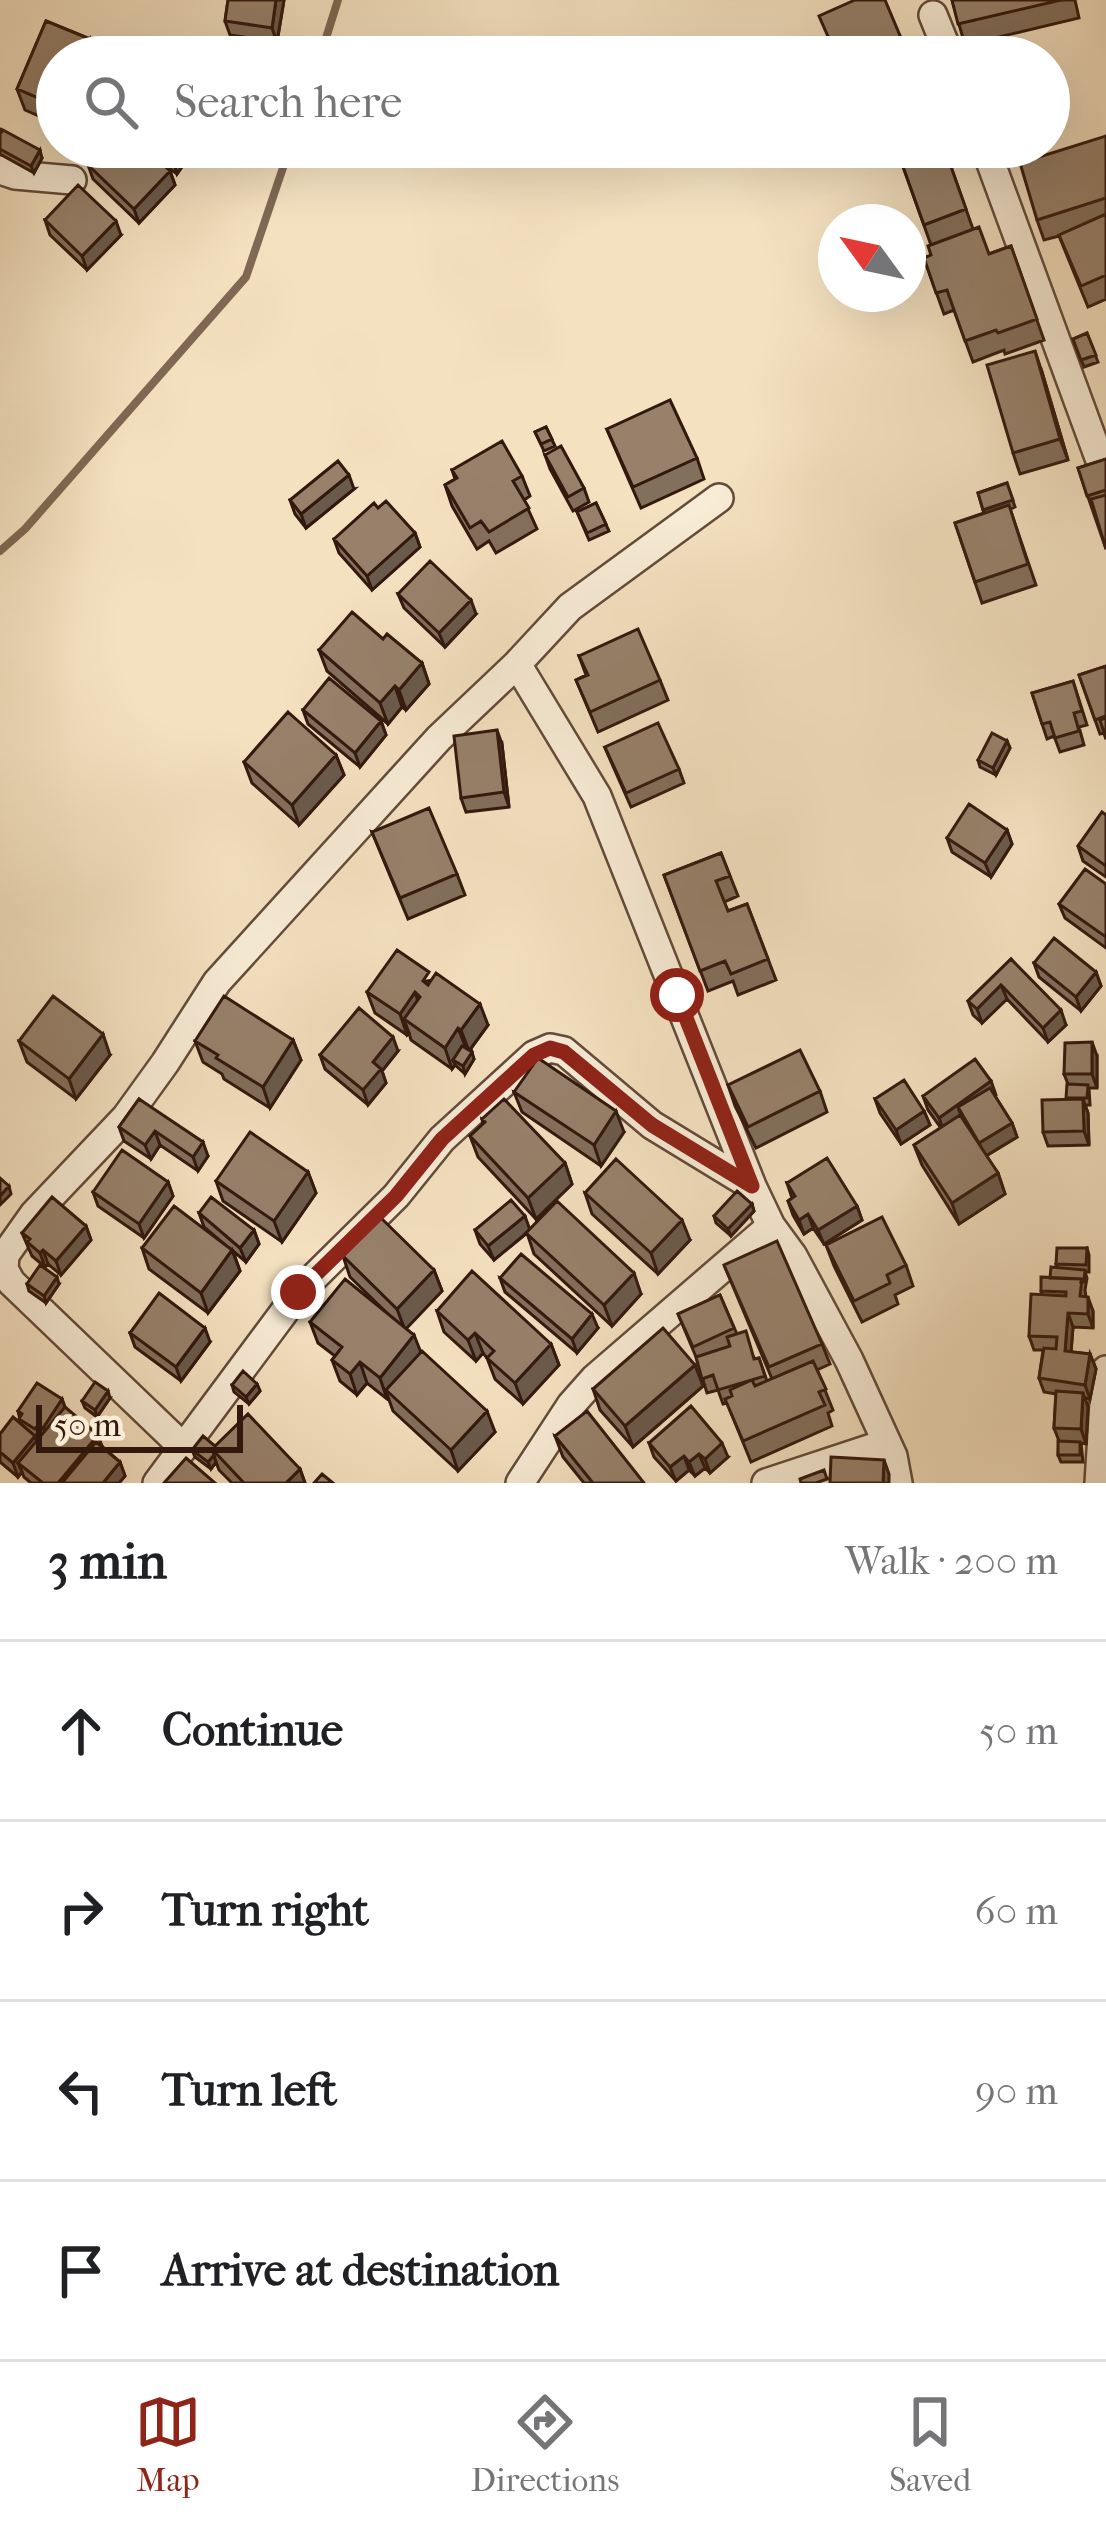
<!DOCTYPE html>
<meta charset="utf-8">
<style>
body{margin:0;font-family:"IM FELL French Canon",serif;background:#f6f6f6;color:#202124}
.compass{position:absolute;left:818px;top:204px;width:108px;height:108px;border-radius:50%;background:#fff;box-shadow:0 12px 48px #0002;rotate:303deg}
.scale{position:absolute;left:36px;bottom:30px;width:207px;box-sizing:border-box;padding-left:12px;border:6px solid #33180e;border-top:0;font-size:33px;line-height:42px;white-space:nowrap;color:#33180e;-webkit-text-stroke:9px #f8ecd6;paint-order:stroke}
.stop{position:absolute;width:36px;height:36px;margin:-27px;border:9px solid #8f2418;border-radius:50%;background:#fff}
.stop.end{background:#8f2418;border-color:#fff;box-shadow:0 3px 12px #0008}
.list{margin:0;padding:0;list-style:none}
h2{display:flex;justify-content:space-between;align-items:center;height:156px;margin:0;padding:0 48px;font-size:51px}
h2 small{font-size:39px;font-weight:400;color:#757577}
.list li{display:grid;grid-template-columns:78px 1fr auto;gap:36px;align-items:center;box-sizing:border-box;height:180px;padding:0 48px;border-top:3px solid #e0e0e0}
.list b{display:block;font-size:45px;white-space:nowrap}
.list em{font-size:39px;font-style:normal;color:#757577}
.icon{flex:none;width:66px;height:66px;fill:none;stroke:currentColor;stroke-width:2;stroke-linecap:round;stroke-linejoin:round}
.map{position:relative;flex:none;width:1106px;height:1483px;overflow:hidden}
.search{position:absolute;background:#fff;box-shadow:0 12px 48px #0002;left:36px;right:36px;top:36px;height:132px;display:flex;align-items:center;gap:30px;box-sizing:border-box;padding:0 42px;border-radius:66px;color:#757577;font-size:45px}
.sheet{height:876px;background:#fff}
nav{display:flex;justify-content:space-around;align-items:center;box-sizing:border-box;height:168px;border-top:3px solid #e0e0e0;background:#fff;font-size:33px;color:#757577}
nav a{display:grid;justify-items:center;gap:6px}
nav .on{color:#8f2418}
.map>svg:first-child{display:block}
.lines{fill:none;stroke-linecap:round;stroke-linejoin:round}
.stream{stroke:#7f6854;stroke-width:8}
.minor-casing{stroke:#634a3a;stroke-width:32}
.minor{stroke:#f8ecd6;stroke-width:27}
.wall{fill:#826f5c;stroke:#33180e;stroke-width:3}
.shaded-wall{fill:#6a5a4b;stroke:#33180e;stroke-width:3}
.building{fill:#97816b;stroke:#33180e;stroke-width:3}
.route{stroke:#8f2418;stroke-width:15}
</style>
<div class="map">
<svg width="1106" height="1483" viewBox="0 0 1106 1483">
<rect width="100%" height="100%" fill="#f4e1c0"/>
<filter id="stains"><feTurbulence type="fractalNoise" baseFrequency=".00167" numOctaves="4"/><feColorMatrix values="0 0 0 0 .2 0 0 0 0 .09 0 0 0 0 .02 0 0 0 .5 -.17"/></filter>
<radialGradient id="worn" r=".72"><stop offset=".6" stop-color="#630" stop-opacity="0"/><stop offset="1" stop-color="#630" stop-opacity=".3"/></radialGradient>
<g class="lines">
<path class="stream" d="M320,57L338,0
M0,551L25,529L246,277L290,147"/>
<g class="minor-casing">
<path id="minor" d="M933,15L950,57
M985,147L1101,463
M0,170L15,175L72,180
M517,664L597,796L752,1186
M183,1447L11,1282L4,1269L5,1255L34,1214L126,1117L165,1063L217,982L439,738L517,664L570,607L719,498
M157,1483L299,1292L396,1196L442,1139L534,1055L550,1048L564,1051L652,1125L752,1186L771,1226L793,1256L849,1360L893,1456L898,1483
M520,1483L571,1405L595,1378L771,1226
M766,1483L887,1443
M1099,1483L1106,1370"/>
</g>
<use href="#minor" class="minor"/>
</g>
<path class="wall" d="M228,0H284L277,42L230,35L225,21Z
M952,0H1075L1079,18L965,45Z
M46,21L90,39L96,57H57V124L25,110L17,89Z
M0,128L2,132L42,158L34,173L0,154Z
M1106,136V299L1088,307L1059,236L1044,240L1037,220Z
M184,147H207L199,158Z
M896,147H944L973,229L989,254L1011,246L1044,340L1005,354L1004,350L973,362L954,310L944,314L924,258L931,255V245Z
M185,151L188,158L177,174L162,163L170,171L175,185L139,223L93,179L88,165L154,156L153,152Z
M45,220L121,235L87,270L50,235Z
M1087,333L1098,362L1084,367L1073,339Z
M1042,372L1068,460L1020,474L1013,453Z
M546,427L555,446L544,451L535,432Z
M607,430L697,458L704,479L641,508Z
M545,455L584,488L589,502L573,511L550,469Z
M1106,459V549L1078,468Z
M452,470L522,476L530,496L524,500L537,529L496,553L489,541L477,549L452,506L445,485L455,479Z
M1007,483L1015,507L1010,509L1036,585L982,603L955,523L984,513L978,493Z
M354,489L306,528L295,514L290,500Z
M596,503L609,531L589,540L577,512Z
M415,533L420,547L372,590L339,553L334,539Z
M398,594L476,614L445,647L404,608Z
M383,639L422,663L429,684L406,710L402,707L388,724L327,671L319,650Z
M579,656L660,680L668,700L598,732L576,680L586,675Z
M1106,666V739L1104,733L1100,734L1079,675Z
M1073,681L1087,725L1079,727L1084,745L1060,752L1054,736L1047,739L1032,693Z
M303,710L381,721L386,735L360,767L308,724Z
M1007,741L1010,748L996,775L980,767L978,760Z
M502,744L509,807L466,812L461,798Z
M605,748L679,769L684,783L631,807Z
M336,755L344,775L299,825L252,783L244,762Z
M1106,815V877L1083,861L1078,846Z
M1007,830L1012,844L991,877L952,852L947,838Z
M372,832L457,874L465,895L408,919Z
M721,853L738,896L724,902L728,911L747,904L776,980L738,995L733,981L708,991L664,875Z
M1106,884V948L1065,918L1059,904Z
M1011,959L1066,1025L1048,1042L1007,999L982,1023L973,1015L968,1001Z
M1034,963L1096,972L1101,986L1081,1011L1039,977Z
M432,980L488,1025L469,1051L474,1059L465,1074L455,1065L452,1069L411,1040L409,1033L407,1035L375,1013L367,992Z
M293,1040L301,1060L270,1108L224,1079L222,1074L203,1062L195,1041Z
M19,1041L110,1055L76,1099L27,1062Z
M398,1051L382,1071L386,1083L368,1105L325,1069L320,1055Z
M1097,1056V1088H1089L1090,1105H1085L1088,1113L1089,1145L1048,1146L1043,1132L1067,1099L1068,1084L1064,1074Z
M991,1081L995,1096L1012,1123L1017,1137L986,1156L998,1173L1005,1194L959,1224L922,1165L914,1145L941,1128L928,1110L923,1096Z
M728,1085L820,1091L827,1112L756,1148L735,1106Z
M514,1092L624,1132L601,1166L522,1112Z
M139,1099L208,1156L198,1171L160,1145L151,1159L124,1141L119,1127Z
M875,1099L924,1111L930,1125L901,1144L880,1113Z
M482,1119L565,1163L572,1184L536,1219L478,1157L470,1136L483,1124Z
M308,1172L316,1193L282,1242L223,1201L216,1181Z
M168,1182L173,1196L144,1238L98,1206L93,1192Z
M787,1183L857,1206L862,1220L824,1244L813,1228L804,1234L793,1215L788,1201L792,1198Z
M585,1193L690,1240L658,1274L592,1214Z
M752,1204L754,1211L731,1236L716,1223L714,1216Z
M199,1213L254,1230L259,1244L246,1262L233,1251L240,1271L208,1313L149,1269L142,1248L224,1244L204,1227Z
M86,1226L91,1240L61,1275L48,1264L45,1267L32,1256L22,1233Z
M475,1230H530L641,1294L612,1326L534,1254L527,1233L494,1260L480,1244Z
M826,1245L906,1265L913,1286L895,1295L898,1304L862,1322L834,1266Z
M1087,1248L1089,1255V1272H1085L1087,1278L1085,1290L1086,1297L1093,1311V1328L1073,1327L1071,1352L1090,1354L1096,1369L1090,1399L1085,1398L1088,1407L1086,1444L1081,1443L1083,1462H1061L1058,1455L1059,1441L1054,1428L1056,1394L1044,1392L1039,1378L1043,1350H1034L1029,1336L1042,1295L1041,1291L1058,1268L1056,1264Z
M343,1256L434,1270L442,1291L406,1328L420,1352L495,1432L458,1471L393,1411L388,1397L387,1399L367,1383L357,1395L340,1381L332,1360L335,1356L318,1343L310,1322L388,1314L350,1277Z
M724,1265L822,1344L830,1364L817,1370L833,1410L828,1413L832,1426L751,1462L727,1403L723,1404L718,1390L707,1393L696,1357L678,1314L720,1295L737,1334L755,1359L759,1358L767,1381L772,1379Z
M500,1278L598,1328L577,1353L505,1292Z
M27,1284H59L46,1303L29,1291Z
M437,1311L551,1344L559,1365L523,1404L495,1379L487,1358L483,1353L476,1361L444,1332Z
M130,1333L210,1342L181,1381L135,1347Z
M257,1384L260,1391L249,1404L234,1392L232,1385Z
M703,1386L633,1447L600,1410L593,1389Z
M110,1398L97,1417L85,1408L82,1401Z
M62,1399L65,1407L103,1447L120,1462L125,1476L119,1483H31L24,1477L22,1472L18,1477L0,1462V1434L21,1424L18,1411Z
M555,1436L644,1483H584L563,1457Z
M649,1443L728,1457L710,1473L705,1468L695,1476L689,1470L676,1481L654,1457Z
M215,1446L300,1469L305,1483H232L219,1470L216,1462L211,1469L195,1457L192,1450Z"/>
<path class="shaded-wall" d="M276,0H284L277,42L272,28Z
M90,39L96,57H82Z
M195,147H207L199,158Z
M40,150L42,158L34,173L31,166Z
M185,151L188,158L177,174L175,167Z
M170,171L175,185L139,223L134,209Z
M116,221L121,235L87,270L82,256Z
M1035,351L1042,372L1068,460L1060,439Z
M349,475L354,489L306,528L301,514Z
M415,533L420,547L372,590L367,576Z
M471,600L476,614L445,647L439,633Z
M422,663L429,684L406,710L399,690Z
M395,686L402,707L388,724L380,703Z
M381,721L386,735L360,767L355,753Z
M497,730L502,744L509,807L504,792Z
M1007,741L1010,748L996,775L993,768Z
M336,755L344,775L299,825L292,805Z
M1007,830L1012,844L991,877L985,863Z
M1096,972L1101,986L1081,1011L1076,997Z
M1001,985L1007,999L982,1023L977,1009Z
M415,992L422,1013L404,1019L409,1033L407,1035L400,1014Z
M480,1004L488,1025L469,1051L461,1030Z
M1061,1010L1066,1025L1048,1042L1043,1028Z
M458,1028L466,1048L453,1060L455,1065L452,1069L445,1048Z
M103,1034L110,1055L76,1099L69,1079Z
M393,1037L398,1051L382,1071L386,1083L368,1105L363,1090L373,1062Z
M293,1040L301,1060L270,1108L263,1087Z
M1092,1042L1097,1056V1088L1092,1074Z
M472,1052L474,1059L465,1074L463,1066Z
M991,1081L996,1095L964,1118L958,1107L962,1119L944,1132L939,1118Z
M1083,1099L1088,1113L1089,1145L1084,1131Z
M616,1111L624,1132L601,1166L594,1145Z
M924,1111L930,1125L901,1144L896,1130Z
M1012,1123L1017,1137L984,1157L979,1143Z
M155,1131L160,1145L151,1159L145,1145Z
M203,1142L208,1156L198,1171L193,1157Z
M565,1163L572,1184L536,1219L528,1198Z
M308,1172L316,1193L282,1242L274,1221Z
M998,1173L1005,1194L959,1224L952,1203Z
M168,1182L173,1196L144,1238L139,1224Z
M9,1186L11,1194L0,1205V1196Z
M752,1204L754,1211L731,1236L728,1229Z
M857,1206L862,1220L824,1244L818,1230Z
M808,1214L813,1228L804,1234L799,1220Z
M525,1216L530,1230L494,1260L488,1246Z
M682,1220L690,1240L658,1274L651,1253Z
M86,1226L91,1240L61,1275L56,1261Z
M254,1230L259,1244L246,1262L240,1248Z
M43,1250L48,1264L45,1267L40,1253Z
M232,1250L240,1271L208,1313L201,1293Z
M434,1270L442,1291L405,1330L397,1309Z
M634,1273L641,1294L612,1326L604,1305Z
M57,1277L59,1284L46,1303L44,1296Z
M1088,1297L1093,1311V1328L1088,1314Z
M1068,1313L1073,1327L1070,1365L1065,1351Z
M592,1314L598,1328L577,1353L572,1339Z
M205,1328L210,1342L181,1381L176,1367Z
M475,1333L483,1353L476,1361L468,1340Z
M414,1335L422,1355L386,1390L387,1399L380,1378Z
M551,1344L559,1365L523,1404L515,1383Z
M1090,1354L1096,1369L1090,1399L1085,1385Z
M360,1362L367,1383L357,1395L350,1374Z
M695,1365L703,1386L633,1447L625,1426Z
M257,1384L260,1391L249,1404L246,1397Z
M108,1391L110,1398L97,1417L95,1410Z
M1083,1393L1088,1407L1086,1444L1081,1429Z
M62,1399L67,1414L49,1442L43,1428Z
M487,1411L495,1432L458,1471L451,1450Z
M98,1435L103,1449L75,1483H58Z
M35,1436L40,1450L18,1463L22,1472L18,1477L13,1463Z
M722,1443L728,1457L710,1473L705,1459Z
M699,1454L705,1468L695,1476L689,1462Z
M214,1455L216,1462L211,1469L208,1462Z
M684,1456L689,1470L676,1481L670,1467Z
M884,1460L889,1474V1483H883Z
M120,1462L125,1476L119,1483H103Z
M300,1469L305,1483H286Z"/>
<path class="building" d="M228,0H276L272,28L225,21Z
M855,0H885L909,57H837L819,16Z
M952,0H1061L958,24Z
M46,21L90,39L82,57H57V106L17,89Z
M3,130L40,150L31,166L0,149V134Z
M1106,136V198L1037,220L1020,163Z
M105,147H145L170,171L134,209L88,165Z
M156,147H180L185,151L175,167L153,152Z
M896,147H944L966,209L924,225Z
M78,185L116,221L82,256L45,220Z
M1106,214V275L1081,286L1059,235Z
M979,227L989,254L1011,246L1037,319L998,333L996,330L965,341L947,290L936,293L924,258L931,255L928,246Z
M1087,333L1096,355L1081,360L1073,339Z
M1035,351L1060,439L1013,453L987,365Z
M670,400L697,458L633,487L607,429Z
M546,427L552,439L541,444L535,432Z
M502,441L522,476L513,481L529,508L489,532L481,521L470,528L445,485L457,478L452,470Z
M561,446L584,488L568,497L545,455Z
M1106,459V490L1087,496L1078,468Z
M338,461L349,475L301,514L290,500Z
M1007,483L1013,500L983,510L978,493Z
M1106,495V549L1091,499Z
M386,501L415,533L367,576L334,539L374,503L378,508Z
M596,503L606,524L587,533L577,512Z
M1009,505L1028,564L975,582L955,523Z
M430,561L471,600L439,633L398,594Z
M352,612L383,639L387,634L422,663L399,690L395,686L380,703L319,650Z
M638,629L660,680L590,712L576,680L588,675L579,656Z
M1106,666V716L1095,720L1079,675Z
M329,678L381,721L355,753L303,710Z
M1073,681L1082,711L1074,713L1079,731L1055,738L1050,722L1042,724L1032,693Z
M288,712L336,755L292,805L244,762Z
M1106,718V739L1100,720Z
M658,723L679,769L626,793L605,747Z
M497,730L504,792L461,798L454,736Z
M992,733L1007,741L993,768L978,760Z
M969,804L1007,830L985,863L947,838Z
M429,808L457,874L400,898L372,832Z
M1102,812L1106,815V866L1078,846Z
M721,853L730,876L716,881L728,911L747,904L768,959L731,974L725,961L700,971L664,875Z
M1085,869L1106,884V937L1059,904Z
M1054,938L1096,972L1076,997L1034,963Z
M397,950L429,972L423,981L428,985L436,973L480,1004L461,1030L458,1028L445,1048L404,1019L420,997L415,992L400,1014L367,992Z
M1011,959L1061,1010L1043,1028L1001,985L977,1009L968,1001Z
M53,996L103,1034L69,1079L19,1041Z
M224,996L293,1040L263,1087L216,1058L218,1055L195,1041Z
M359,1008L393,1037L373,1062L381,1069L363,1090L320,1055Z
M1092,1042V1074H1064L1065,1043Z
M462,1046L472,1052L463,1066L453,1060Z
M800,1050L820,1091L748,1127L728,1085Z
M538,1058L616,1111L594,1145L514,1092Z
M975,1059L991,1081L939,1118L923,1096Z
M904,1080L924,1111L896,1130L875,1099Z
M1067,1084L1088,1085L1087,1098H1066Z
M990,1088L1012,1123L979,1143L958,1107Z
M139,1099L203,1142L193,1157L155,1131L145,1145L119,1127Z
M504,1099L565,1163L528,1198L470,1136L485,1122L482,1119Z
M1083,1099L1084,1131L1043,1132L1042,1100Z
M960,1115L998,1173L952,1203L914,1145Z
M250,1132L308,1172L274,1221L216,1181Z
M122,1150L168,1182L139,1224L93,1192Z
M827,1158L857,1206L818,1230L808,1214L799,1220L788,1201L795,1196L787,1183Z
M616,1159L682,1220L651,1253L585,1193Z
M0,1178L9,1186L0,1196Z
M737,1191L752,1204L728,1229L714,1216Z
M52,1197L86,1226L56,1261L43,1250L40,1253L27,1242L30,1239L22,1233Z
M211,1197L254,1230L240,1248L199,1213Z
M511,1200L525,1216L488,1246L475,1230Z
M557,1201L634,1273L604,1305L526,1233Z
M174,1206L232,1250L201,1293L142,1248Z
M380,1217L434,1270L397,1309L343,1256Z
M882,1217L906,1265L887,1275L890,1283L854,1301L826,1245Z
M777,1241L822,1344L769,1367L724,1265Z
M1057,1248H1087L1086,1265L1056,1264Z
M521,1254L592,1314L572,1339L500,1278Z
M40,1265L57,1277L44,1296L27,1284Z
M1051,1267L1085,1270L1084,1282H1081L1082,1279L1050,1278Z
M472,1271L551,1344L515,1383L487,1358L494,1351L475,1333L468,1340L437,1311Z
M1041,1277L1082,1279L1080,1296L1088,1297V1314L1068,1313L1065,1351L1090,1354L1085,1385L1039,1378L1044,1348L1056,1349L1057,1337L1029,1336L1031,1294L1066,1296V1292L1041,1291Z
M345,1279L414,1335L380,1378L360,1362L350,1374L332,1360L342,1347L310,1322Z
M159,1293L205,1328L176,1367L130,1333Z
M720,1295L734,1328L693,1347L678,1314Z
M663,1328L695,1365L625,1426L593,1389Z
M746,1331L754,1359L759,1358L765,1376L718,1390L713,1375L702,1379L696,1357L730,1346L727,1337Z
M422,1351L487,1411L451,1450L386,1390Z
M813,1361L826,1389L819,1392L825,1405L743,1441L725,1399L732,1396L730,1390L752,1380L755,1386Z
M243,1371L257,1384L246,1397L232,1385Z
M95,1382L108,1391L95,1410L82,1401Z
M37,1383L62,1399L43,1428L38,1425L35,1429L19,1419L22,1414L18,1411Z
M1056,1391L1083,1393L1081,1429L1054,1428Z
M691,1406L722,1443L705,1459L699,1454L689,1462L684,1456L670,1467L649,1443Z
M65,1407L98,1435L58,1483H43L18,1463Z
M587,1411L644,1483H593L555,1436Z
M248,1414L300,1469L286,1483H244L212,1449Z
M13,1417L35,1436L13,1463L0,1452V1434Z
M203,1436L215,1446L212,1449L214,1455L208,1462L192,1450Z
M1058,1441L1080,1442V1455H1058Z
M96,1442L120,1462L103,1483H62Z
M831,1457L884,1460L883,1483H830Z
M186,1458L215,1483H164Z
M824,1470L827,1479L816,1483H801L800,1479Z
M322,1474L333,1483H314Z"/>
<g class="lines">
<path class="route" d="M298,1292L396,1196L442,1139L534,1055L550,1048L564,1052L652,1125L752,1186L677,995"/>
</g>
<rect width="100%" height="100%" filter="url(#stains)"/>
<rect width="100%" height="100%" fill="url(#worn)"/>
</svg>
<svg class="compass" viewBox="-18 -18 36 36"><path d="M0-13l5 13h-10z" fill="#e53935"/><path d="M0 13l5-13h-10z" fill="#757577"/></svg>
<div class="scale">50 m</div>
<div class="stop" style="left:677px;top:995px"></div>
<div class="stop end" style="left:298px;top:1292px"></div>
<div class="search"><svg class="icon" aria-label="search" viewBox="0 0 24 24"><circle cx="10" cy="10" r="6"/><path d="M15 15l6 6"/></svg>Search here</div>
</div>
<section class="sheet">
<h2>3 min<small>Walk · 200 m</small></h2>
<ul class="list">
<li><svg class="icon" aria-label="ahead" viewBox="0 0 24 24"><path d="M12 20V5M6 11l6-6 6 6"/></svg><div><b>Continue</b></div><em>50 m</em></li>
<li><svg class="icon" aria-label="right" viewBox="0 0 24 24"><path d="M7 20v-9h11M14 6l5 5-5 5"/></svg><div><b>Turn right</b></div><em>60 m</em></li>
<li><svg class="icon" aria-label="left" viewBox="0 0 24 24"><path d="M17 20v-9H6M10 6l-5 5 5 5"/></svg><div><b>Turn left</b></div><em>90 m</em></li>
<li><svg class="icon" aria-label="arrive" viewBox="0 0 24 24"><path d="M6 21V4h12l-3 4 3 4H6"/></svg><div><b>Arrive at destination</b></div></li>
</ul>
</section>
<nav>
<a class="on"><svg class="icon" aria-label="map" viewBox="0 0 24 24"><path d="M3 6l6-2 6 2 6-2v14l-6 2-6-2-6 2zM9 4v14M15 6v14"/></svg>Map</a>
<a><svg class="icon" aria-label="directions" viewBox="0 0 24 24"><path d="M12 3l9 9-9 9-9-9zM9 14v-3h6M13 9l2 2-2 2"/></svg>Directions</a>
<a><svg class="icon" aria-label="saved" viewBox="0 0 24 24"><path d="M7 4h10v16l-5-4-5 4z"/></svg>Saved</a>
</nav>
